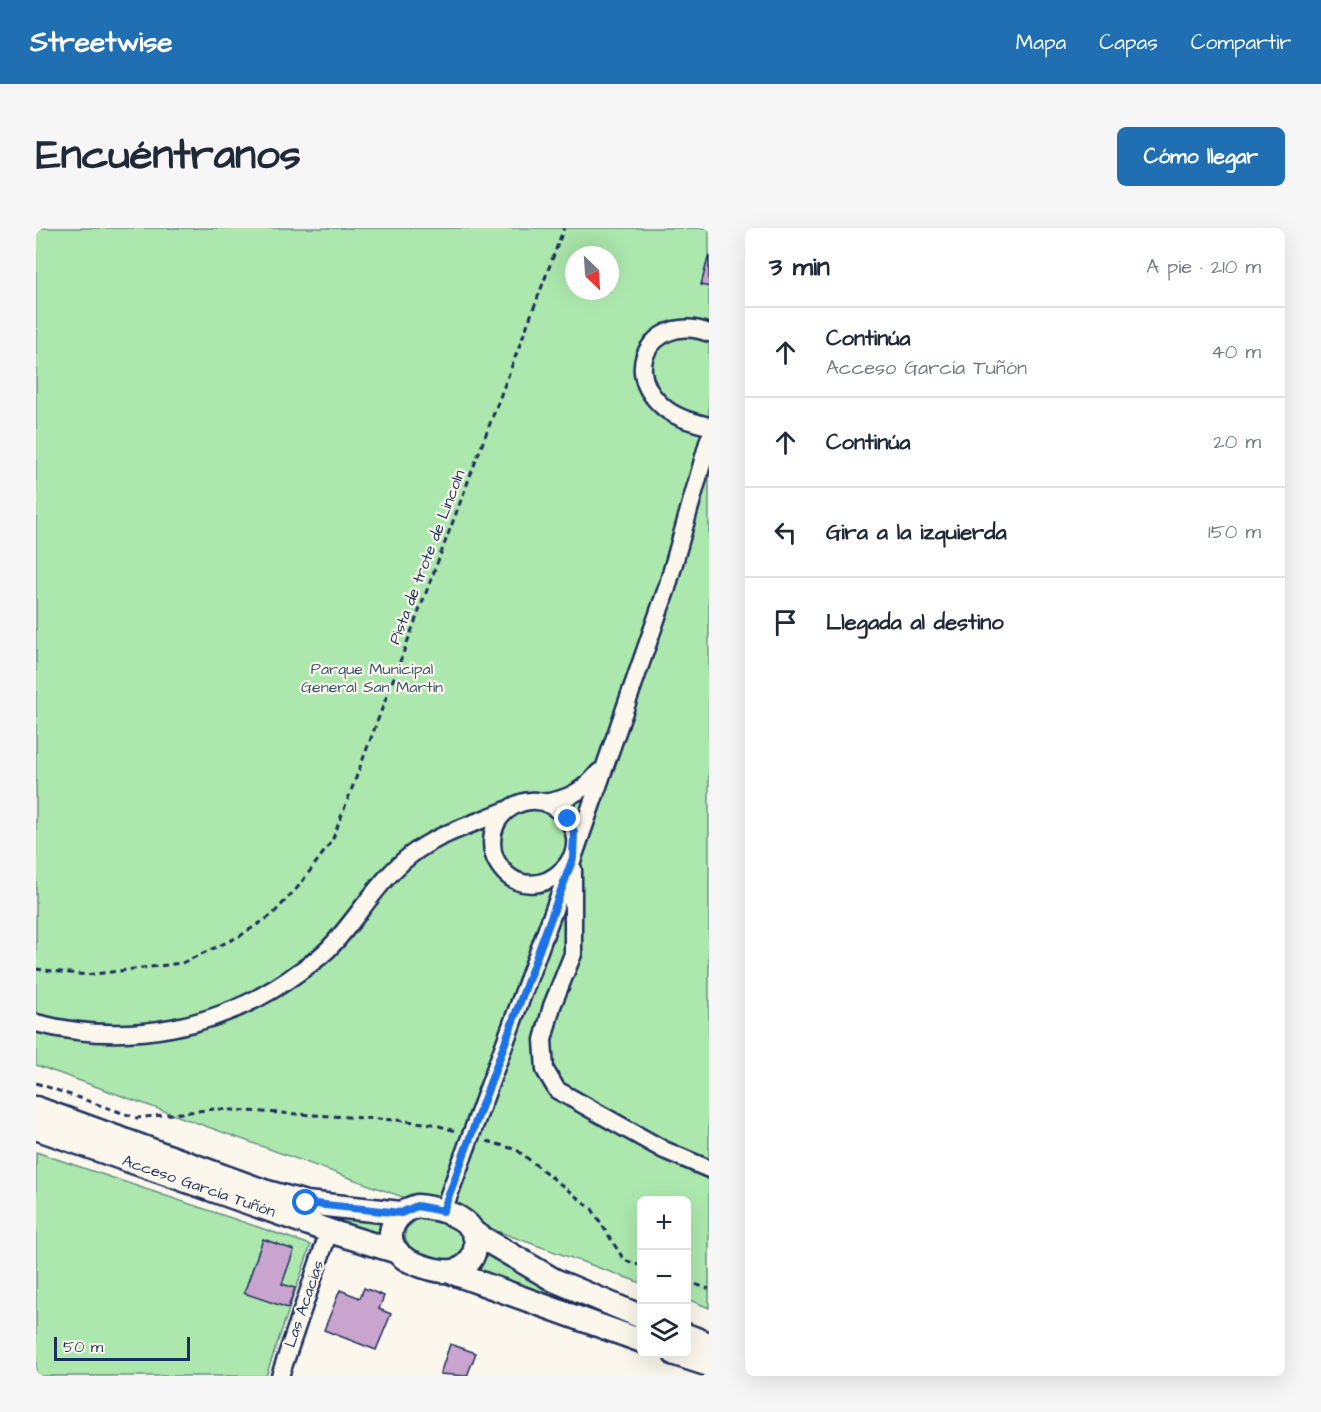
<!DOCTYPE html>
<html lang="es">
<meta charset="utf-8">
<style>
body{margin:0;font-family:"Architects Daughter",sans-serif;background:#f6f6f7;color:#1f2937}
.controls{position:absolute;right:18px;bottom:18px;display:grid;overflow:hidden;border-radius:9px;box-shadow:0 6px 24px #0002}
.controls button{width:54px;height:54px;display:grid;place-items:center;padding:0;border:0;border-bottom:2px solid #e0e1e3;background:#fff;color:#1f2937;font:30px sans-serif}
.compass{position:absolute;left:529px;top:18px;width:54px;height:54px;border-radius:50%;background:#fff;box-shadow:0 6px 24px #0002;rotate:155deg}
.scale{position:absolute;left:18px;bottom:15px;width:136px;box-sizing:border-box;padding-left:6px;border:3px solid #1b2f5e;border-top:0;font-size:16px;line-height:21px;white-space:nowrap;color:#1b2f5e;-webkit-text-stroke:4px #fbf7ec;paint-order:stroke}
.stop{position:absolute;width:18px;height:18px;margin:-14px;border:4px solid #1a73e8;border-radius:50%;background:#fff}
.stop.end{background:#1a73e8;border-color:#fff;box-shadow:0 2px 6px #0008}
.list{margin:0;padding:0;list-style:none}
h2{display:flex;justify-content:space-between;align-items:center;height:78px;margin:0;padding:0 24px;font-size:26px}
h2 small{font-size:20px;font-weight:400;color:#747a83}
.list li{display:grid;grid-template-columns:39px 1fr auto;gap:18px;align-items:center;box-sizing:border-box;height:90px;padding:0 24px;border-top:2px solid #e0e1e3}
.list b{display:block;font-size:22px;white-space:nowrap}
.list p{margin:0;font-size:20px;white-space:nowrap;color:#747a83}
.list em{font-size:20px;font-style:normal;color:#747a83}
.icon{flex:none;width:33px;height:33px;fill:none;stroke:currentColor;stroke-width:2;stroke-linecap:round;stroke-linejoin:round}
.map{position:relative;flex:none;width:673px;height:1148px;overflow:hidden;border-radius:9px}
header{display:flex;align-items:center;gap:36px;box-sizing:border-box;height:84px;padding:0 30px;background:#1f6fb2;color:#fff}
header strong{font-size:28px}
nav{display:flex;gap:33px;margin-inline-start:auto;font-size:21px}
.intro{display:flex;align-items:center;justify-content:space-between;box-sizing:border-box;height:144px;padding:0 36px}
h1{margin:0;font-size:42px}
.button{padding:15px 27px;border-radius:9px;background:#1f6fb2;color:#fff;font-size:21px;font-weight:700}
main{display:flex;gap:36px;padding:0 36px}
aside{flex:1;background:#fff;border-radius:9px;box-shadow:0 6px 24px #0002}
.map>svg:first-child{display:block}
.green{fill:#ace8ad;stroke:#648c86;stroke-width:1.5;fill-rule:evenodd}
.building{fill:#c8a4ce;stroke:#1b2f5e;stroke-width:1.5}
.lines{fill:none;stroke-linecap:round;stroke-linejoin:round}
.minor-casing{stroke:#1b2f5e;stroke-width:21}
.secondary-casing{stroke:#1b2f5e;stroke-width:27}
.path{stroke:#1b2f5e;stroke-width:3;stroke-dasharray:6 4.5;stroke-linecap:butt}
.minor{stroke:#fbf7ec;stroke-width:16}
.secondary{stroke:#fbf7ec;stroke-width:22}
.route{stroke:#1a73e8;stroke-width:8}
.labels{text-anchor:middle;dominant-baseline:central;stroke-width:4.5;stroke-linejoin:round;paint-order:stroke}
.street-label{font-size:16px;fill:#1b2f5e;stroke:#fbf7ec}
.park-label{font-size:16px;fill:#38546e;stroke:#fbf7ec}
</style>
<header>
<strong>Streetwise</strong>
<nav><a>Mapa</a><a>Capas</a><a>Compartir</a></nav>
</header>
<div class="intro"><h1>Encuéntranos</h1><a class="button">Cómo llegar</a></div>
<main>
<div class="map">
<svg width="673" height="1148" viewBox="0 0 673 1148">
<rect width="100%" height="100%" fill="#fbf7ec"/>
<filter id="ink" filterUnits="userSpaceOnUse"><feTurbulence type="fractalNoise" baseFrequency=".0167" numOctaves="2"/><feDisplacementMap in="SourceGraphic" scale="12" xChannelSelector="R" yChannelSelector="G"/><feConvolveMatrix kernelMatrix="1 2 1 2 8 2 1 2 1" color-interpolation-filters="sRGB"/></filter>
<g filter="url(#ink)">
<path class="green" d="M0,0H673V1080L651,1071L650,972H606L605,1055L0,837ZM538,27H574V63H538Z
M0,890L352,991L351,1015Z
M0,924L275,1017L230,1148H0Z
M383,989L409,993L426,1006L429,1019L423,1031L410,1035C392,1029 365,1025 370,1001Z
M447,1021L605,1105L434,1045Z"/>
<path class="building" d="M673,26V59L665,57Z
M227,1011L258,1022L246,1056L259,1060L252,1080L208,1065Z
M328,1060L348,1068L343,1081L355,1086L340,1122L288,1102L304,1062L324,1070Z
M414,1116L440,1125L431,1148L404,1146Z"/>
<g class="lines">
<g class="minor-casing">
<path id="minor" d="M673,105C624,85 583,135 623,175C636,189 656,194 673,198
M510,575C585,613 496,695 461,634C454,622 455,606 461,594C468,582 481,574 495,573C501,572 507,575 513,574C535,570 549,561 563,544
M537,641V726L516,778L507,812L509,842L521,862L628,922L673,941
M0,795C91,819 188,800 263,744C275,736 288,727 298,715C325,685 348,644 383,621C409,604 442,594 471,582
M407,983L537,630L631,360L673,211
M244,1148L293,1003"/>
</g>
<g class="secondary-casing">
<path id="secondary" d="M0,880L228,963L270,975L365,985
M0,900L293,1003L362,1024
M381,978C397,980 415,983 429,994C447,1008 441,1039 417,1043C402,1045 370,1035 361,1024C346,1004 361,984 381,978Z
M438,1005L518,1052L606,1089
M414,1044L606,1113
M650,1107L673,1116
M639,1126L673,1137"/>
</g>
<path class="path" d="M0,741L51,747L146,735L204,708L236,687L262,659L296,613L528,0
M0,855L101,890L179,881L360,892L397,896L419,903
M451,913L481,922L556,981L588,1032L606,1038
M650,1053L673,1061"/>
<use href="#minor" class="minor"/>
<use href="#secondary" class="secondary"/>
</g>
</g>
<g class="lines" filter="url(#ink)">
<path class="route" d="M270,975L365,985L381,978L407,983L537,630L538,604L532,591"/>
</g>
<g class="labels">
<g class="street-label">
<text transform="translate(391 329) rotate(-69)">Pista de trote de Lincoln</text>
<text transform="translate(163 958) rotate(19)">Acceso García Tuñón</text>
<text transform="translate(268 1076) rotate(-71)">Las Acacias</text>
</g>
<g class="park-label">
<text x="336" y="441">Parque Municipal<tspan x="336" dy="18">General San Martín</tspan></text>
</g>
</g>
</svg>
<div class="controls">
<button>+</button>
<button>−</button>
<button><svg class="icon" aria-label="layers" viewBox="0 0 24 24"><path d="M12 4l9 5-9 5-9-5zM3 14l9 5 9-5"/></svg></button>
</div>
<svg class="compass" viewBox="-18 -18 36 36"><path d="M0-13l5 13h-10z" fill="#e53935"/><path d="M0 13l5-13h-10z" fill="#747a83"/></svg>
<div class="scale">50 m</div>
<div class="stop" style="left:270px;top:975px"></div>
<div class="stop end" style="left:532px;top:591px"></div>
</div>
<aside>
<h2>3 min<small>A pie · 210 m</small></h2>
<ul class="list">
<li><svg class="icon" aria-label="ahead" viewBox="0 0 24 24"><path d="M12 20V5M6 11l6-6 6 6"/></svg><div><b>Continúa</b><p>Acceso García Tuñón</p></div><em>40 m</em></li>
<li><svg class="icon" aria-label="ahead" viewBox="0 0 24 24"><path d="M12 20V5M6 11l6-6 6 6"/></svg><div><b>Continúa</b></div><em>20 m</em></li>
<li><svg class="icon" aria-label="left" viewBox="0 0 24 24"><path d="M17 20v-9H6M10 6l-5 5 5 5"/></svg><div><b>Gira a la izquierda</b></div><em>150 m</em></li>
<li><svg class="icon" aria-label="arrive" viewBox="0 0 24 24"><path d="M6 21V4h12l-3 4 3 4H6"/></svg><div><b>Llegada al destino</b></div></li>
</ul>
</aside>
</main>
